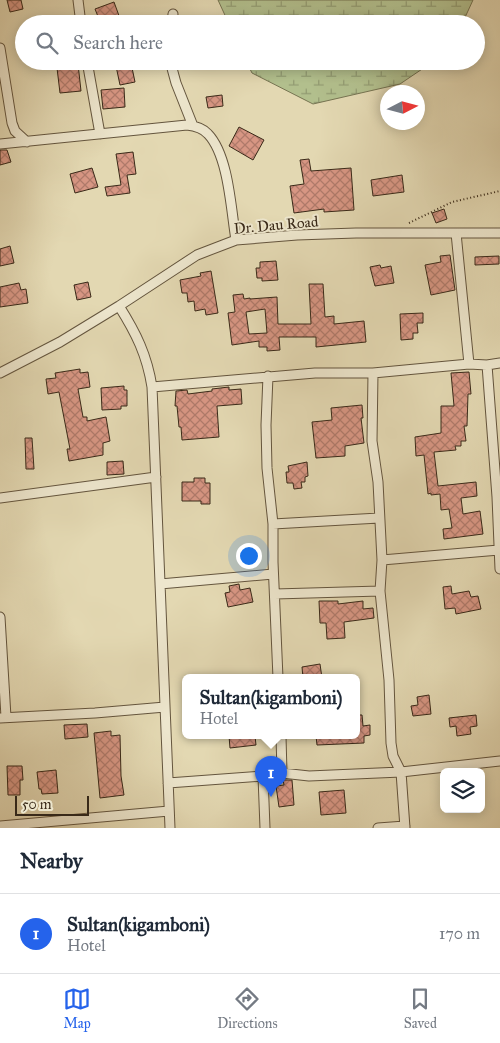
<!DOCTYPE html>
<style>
body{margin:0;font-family:"IM FELL Great Primer",serif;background:#f2f2f3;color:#1f2937}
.controls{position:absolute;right:15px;bottom:15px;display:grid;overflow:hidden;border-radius:8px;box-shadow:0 2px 12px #0003}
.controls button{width:45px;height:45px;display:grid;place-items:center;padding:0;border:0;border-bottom:1px solid #e0e1e3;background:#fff;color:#1f2937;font:25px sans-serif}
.compass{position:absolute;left:380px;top:85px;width:45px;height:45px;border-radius:50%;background:#fff;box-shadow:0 2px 12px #0003;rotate:84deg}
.scale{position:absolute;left:15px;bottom:12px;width:74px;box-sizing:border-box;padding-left:5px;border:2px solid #392918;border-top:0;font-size:14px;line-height:18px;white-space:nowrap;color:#392918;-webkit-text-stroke:4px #ede6cd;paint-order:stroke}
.you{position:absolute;left:248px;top:555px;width:18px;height:18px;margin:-12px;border:4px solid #fff;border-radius:50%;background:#1a73e8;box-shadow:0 0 0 8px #1a73e833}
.badge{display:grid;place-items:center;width:32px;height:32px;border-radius:50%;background:#2563eb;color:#fff;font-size:16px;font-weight:700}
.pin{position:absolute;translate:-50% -41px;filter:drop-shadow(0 1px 2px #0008)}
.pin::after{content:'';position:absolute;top:26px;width:18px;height:15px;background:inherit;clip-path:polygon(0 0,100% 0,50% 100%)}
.popup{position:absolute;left:182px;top:674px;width:178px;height:65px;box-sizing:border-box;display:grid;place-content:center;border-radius:8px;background:#fff;filter:drop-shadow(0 1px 4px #0005);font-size:16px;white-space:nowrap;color:#747a83}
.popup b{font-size:19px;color:#1f2937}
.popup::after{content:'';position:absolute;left:50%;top:100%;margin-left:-10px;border:10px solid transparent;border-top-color:#fff}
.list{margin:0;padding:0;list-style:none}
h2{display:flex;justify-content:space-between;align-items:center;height:65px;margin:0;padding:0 20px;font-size:21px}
h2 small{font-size:16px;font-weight:400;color:#747a83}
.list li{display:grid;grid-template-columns:32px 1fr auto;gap:15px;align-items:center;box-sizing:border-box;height:80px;padding:0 20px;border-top:1px solid #e0e1e3}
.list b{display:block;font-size:19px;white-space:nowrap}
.list p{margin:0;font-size:16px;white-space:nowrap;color:#747a83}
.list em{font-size:16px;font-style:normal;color:#747a83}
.icon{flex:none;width:28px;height:28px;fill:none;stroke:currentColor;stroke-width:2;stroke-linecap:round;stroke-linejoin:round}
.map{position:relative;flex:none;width:500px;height:828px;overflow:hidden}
.search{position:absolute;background:#fff;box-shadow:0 2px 12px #0003;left:15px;right:15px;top:15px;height:55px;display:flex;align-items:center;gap:12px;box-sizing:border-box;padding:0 18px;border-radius:28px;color:#747a83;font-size:19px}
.sheet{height:145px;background:#fff}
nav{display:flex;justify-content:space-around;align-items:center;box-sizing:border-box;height:70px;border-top:1px solid #e0e1e3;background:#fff;font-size:14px;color:#747a83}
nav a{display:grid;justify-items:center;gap:2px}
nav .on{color:#2563eb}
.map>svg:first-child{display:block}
.wetland{fill:url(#wetland-marsh);stroke:#767452}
.building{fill:url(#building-cross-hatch);stroke:#392918;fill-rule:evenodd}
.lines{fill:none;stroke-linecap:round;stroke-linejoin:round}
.street-casing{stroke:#64553e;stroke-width:11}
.path{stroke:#392918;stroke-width:2;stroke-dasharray:1 2.5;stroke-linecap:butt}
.street{stroke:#ede6cd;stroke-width:9}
.labels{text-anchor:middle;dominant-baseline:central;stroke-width:4;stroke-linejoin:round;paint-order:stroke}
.street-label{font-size:15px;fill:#392918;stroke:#ede6cd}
</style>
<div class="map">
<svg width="500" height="828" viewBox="0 0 500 828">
<defs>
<pattern id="wetland-marsh" width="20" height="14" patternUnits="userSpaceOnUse" patternTransform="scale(1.25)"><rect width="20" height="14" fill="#b2bf8d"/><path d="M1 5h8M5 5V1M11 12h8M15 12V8" fill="none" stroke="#929b72"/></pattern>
<pattern id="building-cross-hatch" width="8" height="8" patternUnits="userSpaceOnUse" patternTransform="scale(1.25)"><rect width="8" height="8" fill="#d79683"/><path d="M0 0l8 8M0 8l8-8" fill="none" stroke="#af7a6a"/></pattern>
</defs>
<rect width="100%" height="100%" fill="#e3d8b2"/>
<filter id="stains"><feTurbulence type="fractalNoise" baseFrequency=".004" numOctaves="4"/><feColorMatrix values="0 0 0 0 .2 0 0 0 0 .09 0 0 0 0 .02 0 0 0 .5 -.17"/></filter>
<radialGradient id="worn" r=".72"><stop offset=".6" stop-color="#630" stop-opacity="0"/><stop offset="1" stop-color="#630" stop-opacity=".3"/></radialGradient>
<path class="wetland" d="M218,0H473L462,24H229Z
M246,61H434L400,84L313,104L252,73Z"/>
<path class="building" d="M7,0H21L23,9L10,12Z
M114,2L122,24H101L95,9Z
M131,63L135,82L120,85L116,66Z
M78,64L81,91L60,93L57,68Z
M124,88L125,107L103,109L101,90Z
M222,95L223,106L208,108L206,97Z
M239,127L264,140L253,160L229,146Z
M0,150H7L11,162L0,165Z
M133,152L136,174L127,175L130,193L107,196L105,187L121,185L116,154Z
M309,159L311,171L351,168L354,210L324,212V209L294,213L290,186L304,184L300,160Z
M92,168L98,187L75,193L70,174Z
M402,175L404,192L373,196L371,180Z
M444,209L447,219L436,223L432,213Z
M10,246L14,263L0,266V249Z
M450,255L455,290L431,295L425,265L441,262L440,256Z
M499,256V264L475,265V257Z
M276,261L278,280L262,281V278H257L256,268H260V262Z
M380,265L381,268L391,266L394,283L375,286L370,267Z
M211,271L218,313L206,315L205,309L195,311L194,301L188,302L187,293H182L180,280L201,276L200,273Z
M88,282L91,297L77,300L74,285Z
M19,283L21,290L26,289L28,303L0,307V287Z
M309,284H323L325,317L334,316V324L364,321L366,342L316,347V337H279L280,350L267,351V347H259V341L232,345L228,313L235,312L233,295L243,294L244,299L250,298V299L277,297L278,324H311ZM265,309L267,333L249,334L246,312Z
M423,313V323H417L418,333H413V339L401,340L400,314Z
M80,369V373L88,372L90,387L78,389L83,417H87V421L106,417L110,441L103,443V455L69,461L67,449H70L59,392L48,394L46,379L56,378L55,373Z
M469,372L471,394H468L467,426H464L466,441H461V446H455L456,450L434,452L438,486L476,482L477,496L461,498L463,514L480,511L483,534L444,539L443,529L452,528L449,509L441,510L440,494L431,495V493L428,494L424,455L416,456L415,437L441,433V406H454L451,373Z
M124,386V390H127V406H121V409L102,410L101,388Z
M229,387V390L241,389L242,404L217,406L219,437L182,440L181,427H179L177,406H175L176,391L187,390L188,394L212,391V389Z
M362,405L363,418H361L364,443L345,446V456L316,458L312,422L332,420L331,408Z
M25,438H32L34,469H26Z
M123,461L124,474L107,475V462Z
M307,462L308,476L305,477V482H301L302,488L294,489L293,483H287L286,472H289L288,466Z
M194,478H205V483H210V504H201V501H182V482H194Z
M239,584L240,590L250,588L253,602L228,607L225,593L230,592L229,586Z
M451,586L452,594L469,591L471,597L478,596L481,609L456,614L455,608L445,609L443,587Z
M319,601H338V604L363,601V609L373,608L374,618L344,622L345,638L327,639L326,623H320Z
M320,664L322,678H303L302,667Z
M429,695L431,714L413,716L411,706L418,705L417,697Z
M356,715H362L363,726L370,725V735L364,736V743L317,745L316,736H356Z
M476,715L477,726L470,727L471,734L457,736L456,726L450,727L449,718Z
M87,724L88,737L65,739L64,725Z
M111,731V736L120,735L121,776L124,795L100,798L94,733Z
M229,736H255L256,745L230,748Z
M7,766H22L23,780H20V795H8Z
M56,770L58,793L42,794L41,789H39L37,772Z
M283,780H292L294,805L279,807L276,786L284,785Z
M344,790L346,813L321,815L319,792Z"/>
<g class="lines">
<g class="street-casing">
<path id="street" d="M78,0L81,24
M172,24L173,14
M0,48L12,123L15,131L27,142
M87,61L100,134
M170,61L176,83L193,126
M0,144L187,125C195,126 203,128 208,134C229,156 231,211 236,240
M456,233L469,364
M119,306C136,333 147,355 152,387L170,828
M487,365L497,497L500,569
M0,373L60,342L119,306L197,255L236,240L297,235L356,233H500
M373,373L372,441L378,482L382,560L380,591L389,680L391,743L393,756L401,772L405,828
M268,376L266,425L267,468L273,524V562L278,678
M152,387L315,373H373L469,364L487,365L500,363
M0,498L156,477
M273,524L379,518
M382,560L499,550
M160,584L273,574
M275,594L380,591
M0,617L6,717
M0,718L95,713L165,707
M281,736L282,773
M263,776L265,828
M168,783L263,776L282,773L309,776L401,772L500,761
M0,826L169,811
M378,828L405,826"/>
</g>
<path class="path" d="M409,223L452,202L500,191"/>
<use href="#street" class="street"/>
</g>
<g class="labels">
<g class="street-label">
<text transform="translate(276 225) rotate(-5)">Dr. Dau Road</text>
</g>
</g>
<rect width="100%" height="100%" filter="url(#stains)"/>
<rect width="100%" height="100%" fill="url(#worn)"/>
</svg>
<div class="controls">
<button><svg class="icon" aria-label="layers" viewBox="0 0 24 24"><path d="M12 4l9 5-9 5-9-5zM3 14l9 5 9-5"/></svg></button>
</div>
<svg class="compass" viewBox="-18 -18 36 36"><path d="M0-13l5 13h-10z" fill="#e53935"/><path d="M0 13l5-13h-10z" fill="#747a83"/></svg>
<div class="scale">50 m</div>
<div class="you"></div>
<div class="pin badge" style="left:271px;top:797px">1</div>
<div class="popup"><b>Sultan(kigamboni)</b>Hotel</div>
<div class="search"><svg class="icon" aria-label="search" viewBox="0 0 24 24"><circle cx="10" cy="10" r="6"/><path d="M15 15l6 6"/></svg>Search here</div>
</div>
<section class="sheet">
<h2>Nearby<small></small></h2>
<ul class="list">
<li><span class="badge">1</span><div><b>Sultan(kigamboni)</b><p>Hotel</p></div><em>170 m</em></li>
</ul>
</section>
<nav>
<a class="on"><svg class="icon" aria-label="map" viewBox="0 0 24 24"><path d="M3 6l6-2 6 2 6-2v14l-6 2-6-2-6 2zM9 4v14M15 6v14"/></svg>Map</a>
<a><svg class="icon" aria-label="directions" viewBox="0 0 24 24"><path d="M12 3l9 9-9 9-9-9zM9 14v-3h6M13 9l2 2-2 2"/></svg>Directions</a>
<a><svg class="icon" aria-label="saved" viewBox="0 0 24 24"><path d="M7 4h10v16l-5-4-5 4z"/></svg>Saved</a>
</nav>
